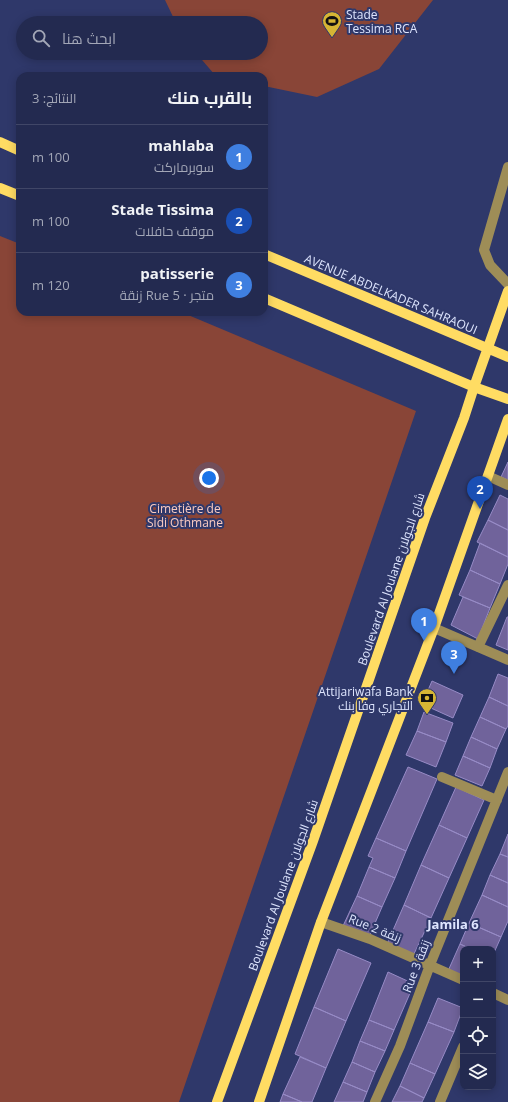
<!DOCTYPE html>
<html lang="ar">
<meta charset="utf-8">
<style>
body{margin:0;font-family:"Open Sans",Cairo,sans-serif;background:#2b3257;color:#f1f3f6;direction:rtl}
.controls{position:absolute;right:12px;bottom:12px;display:grid;overflow:hidden;border-radius:8px;box-shadow:0 2px 10px #0003}
.controls button{width:36px;height:36px;display:grid;place-items:center;padding:0;border:0;border-bottom:1px solid #404667;background:#232a50;color:#f1f3f6;font:20px sans-serif}
.you{position:absolute;left:209px;top:478px;width:14px;height:14px;margin:-10px;border:3px solid #fff;border-radius:50%;background:#1a73e8;box-shadow:0 0 0 6px #1a73e833}
.badge{display:grid;place-items:center;width:26px;height:26px;border-radius:50%;background:#d6b534;color:#fff;font-size:13px;font-weight:700}
.pin{position:absolute;translate:-50% -33px;filter:drop-shadow(0 1px 2px #0008)}
.pin::after{content:'';position:absolute;top:21px;width:14px;height:12px;background:inherit;clip-path:polygon(0 0,100% 0,50% 100%)}
.list{margin:0;padding:0;list-style:none}
h2{display:flex;justify-content:space-between;align-items:center;height:52px;margin:0;padding:0 16px;font-size:17px}
h2 small{font-size:13px;font-weight:400;color:#a3a7b7}
.list li{display:grid;grid-template-columns:26px 1fr auto;gap:12px;align-items:center;box-sizing:border-box;height:64px;padding:0 16px;border-top:1px solid #404667}
.list b{display:block;font-size:15px;white-space:nowrap}
.list p{margin:0;font-size:13px;white-space:nowrap;color:#a3a7b7}
.list em{font-size:13px;font-style:normal;color:#a3a7b7}
.icon{flex:none;width:22px;height:22px;fill:none;stroke:currentColor;stroke-width:2;stroke-linecap:round;stroke-linejoin:round}
.map{position:relative;flex:none;width:508px;height:1102px;overflow:hidden;direction:ltr}
.search{position:absolute;background:#232a50;box-shadow:0 2px 10px #0003;left:16px;top:16px;width:252px;height:44px;display:flex;align-items:center;gap:10px;box-sizing:border-box;padding:0 14px;border-radius:22px;color:#a3a7b7;font-size:15px}
.panel{position:absolute;background:#232a50;box-shadow:0 2px 10px #0003;left:16px;top:72px;width:252px;height:244px;border-radius:12px;direction:rtl}
.map>svg:first-child{display:block}
.green{fill:#894537}
.building{fill:#70639b;stroke:#978bc6}
.lines{fill:none;stroke-linecap:round;stroke-linejoin:round}
.minor{stroke:#9e8d57;stroke-width:10}
.major{stroke:#ffdc63;stroke-width:10}
.labels{text-anchor:middle;dominant-baseline:central;stroke-width:4;stroke-linejoin:round;paint-order:stroke}
.poi-label{font-size:12px;fill:#dee5fe;stroke:#2f386a;text-anchor:start}
.street-label{font-size:12px;fill:#dee5fe;stroke:#2f386a}
.park-label{font-size:12px;fill:#facbc0;stroke:#2f386a}
.neighbourhood-label{font-size:13px;font-weight:bold;fill:#dee5fe;stroke:#2f386a}
</style>
<div class="map">
<svg width="508" height="1102" viewBox="0 0 508 1102">
<rect width="100%" height="100%" fill="#2f386a"/>
<path class="green" d="M165,0H433L379,69L317,97L264,86V76L215,75L196,53H261V23H176Z
M0,236L20,244V312H181L416,411L179,1102H0Z"/>
<path class="building" d="M508,462V480L501,477Z
M500,495L508,499V530L488,520Z
M488,520L508,530V557L477,542Z
M480,543L508,557V564L500,584L470,570Z
M470,570L500,584L490,608L459,595Z
M463,597L490,608L478,639L451,625Z
M507,617H508V650L496,645Z
M498,674L508,678V706L489,697Z
M432,681L463,695L453,718L422,704Z
M489,697L508,706V726L506,729L480,717Z
M424,712L453,723L446,742L417,731Z
M480,717L506,729L497,749L471,737Z
M417,731L446,742L436,767L406,755Z
M471,737L497,749L490,768L463,756Z
M463,756L490,768L482,786L455,775Z
M408,767L437,779L406,851L376,838Z
M456,787L484,800L467,838L439,825Z
M439,825L467,838L449,878L421,865Z
M508,834V857L500,854Z
M376,838L406,851L395,878L369,867L373,858L368,856Z
M500,854L508,857V883L490,875Z
M421,865L449,878L431,918L404,905Z
M369,867L395,878L382,907L357,896Z
M490,875L508,883V907L482,895Z
M482,895L508,907V921L501,937L469,923Z
M357,896L382,907L369,937L343,926Z
M404,905L431,918L413,956L387,944Z
M469,923L501,937L493,955V949H471L460,944Z
M460,944L471,949H463V977L448,971Z
M338,949L371,963L346,1021L314,1007Z
M388,972L414,984L394,1030L369,1020Z
M438,998L463,1008L454,1032L428,1022Z
M314,1007L346,1021L326,1068L295,1054Z
M369,1020L394,1030L385,1051L360,1041Z
M428,1022L454,1032L435,1074L410,1063Z
M360,1041L385,1051L375,1072L352,1062Z
M300,1057L326,1068L312,1102H302L283,1094Z
M352,1062L375,1072L367,1092L343,1082Z
M410,1063L435,1074L424,1098L400,1086Z
M343,1082L367,1092L363,1102H334Z
M400,1086L424,1098L422,1102H392Z
M283,1094L302,1102H280Z"/>
<g class="lines">
<path class="minor" d="M508,167L484,250L490,265L508,284
M488,476L508,485
M434,628L508,660
M478,647L508,585
M442,777L497,800
M321,922L370,939L463,980
M493,993L508,1000
M375,1102L400,1046L430,965L508,772
M440,1102L463,1047"/>
<path class="major" d="M0,142L20,151
M0,188L20,196
M264,254L508,357
M264,298L474,387L508,399
M217,1102L313,841L425,518L464,418L474,387L508,291
M259,1102L321,922L434,628L508,419"/>
</g>
<defs>
<g id="stadium-pin" transform="scale(1)"><path d="M0 17L-7.5 6A9.5 9.5 0 1 1 7.5 6Z" fill="#d6b534" stroke="#2f386a"/><path d="M0-5a6.5 5 0 1 0 0 10a6.5 5 0 1 0 0-10ZM-3.5-1.8h7v3.6h-7Z" fill="#111"/></g>
<g id="bank-pin" transform="scale(1)"><path d="M0 17L-7.5 6A9.5 9.5 0 1 1 7.5 6Z" fill="#d6b534" stroke="#2f386a"/><path d="M-6-4H6V4H-6ZM0-2.3a2.3 2.3 0 1 0 0 4.6a2.3 2.3 0 1 0 0-4.6Z" fill="#111"/></g>
</defs>
<g fill-rule="evenodd">
<use href="#stadium-pin" x="332" y="21"/>
<use href="#bank-pin" x="427" y="698"/>
</g>
<g class="labels">
<g class="poi-label">
<text x="346" y="14">Stade<tspan x="346" dy="14">Tessima RCA</tspan></text>
<text x="413" y="691" text-anchor="end">Attijariwafa Bank<tspan x="413" dy="14">التجاري وفا بنك</tspan></text>
</g>
<g class="street-label">
<text transform="translate(391 294) rotate(23)">AVENUE ABDELKADER SAHRAOUI</text>
<text transform="translate(391 579) rotate(-71)">Boulevard Al Joulane شارع الجولان</text>
<text transform="translate(283 885) rotate(-70)">Boulevard Al Joulane شارع الجولان</text>
<text transform="translate(375 928) rotate(22)">Rue 2 زنقة</text>
<text transform="translate(416 966) rotate(-69)">Rue 3 زنقة</text>
</g>
<g class="park-label">
<text x="185" y="508">Cimetière de<tspan x="185" dy="14">Sidi Othmane</tspan></text>
</g>
<g class="neighbourhood-label">
<text x="453" y="924">Jamila 6</text>
</g>
</g>
</svg>
<div class="controls">
<button>+</button>
<button>−</button>
<button><svg class="icon" aria-label="locate" viewBox="0 0 24 24"><circle cx="12" cy="12" r="6"/><path d="M12 2v4M12 18v4M2 12h4M18 12h4"/></svg></button>
<button><svg class="icon" aria-label="layers" viewBox="0 0 24 24"><path d="M12 4l9 5-9 5-9-5zM3 14l9 5 9-5"/></svg></button>
</div>
<div class="you"></div>
<div class="pin badge" style="left:424px;top:641px;background:#3f7fe0">1</div>
<div class="pin badge" style="left:480px;top:509px;background:#1a4fb4">2</div>
<div class="pin badge" style="left:454px;top:674px;background:#3f7fe0">3</div>
<div class="search"><svg class="icon" aria-label="search" viewBox="0 0 24 24"><circle cx="10" cy="10" r="6"/><path d="M15 15l6 6"/></svg>ابحث هنا</div>
<section class="panel">
<h2>بالقرب منك<small>النتائج: 3</small></h2>
<ul class="list">
<li><span class="badge" style="background:#3f7fe0">1</span><div><b>mahlaba</b><p>سوبرماركت</p></div><em>100 m</em></li>
<li><span class="badge" style="background:#1a4fb4">2</span><div><b>Stade Tissima</b><p>موقف حافلات</p></div><em>100 m</em></li>
<li><span class="badge" style="background:#3f7fe0">3</span><div><b>patisserie</b><p>متجر · Rue 5 زنقة</p></div><em>120 m</em></li>
</ul>
</section>
</div>
